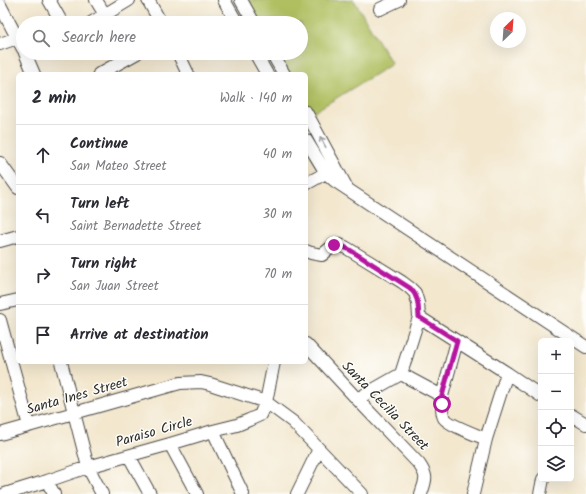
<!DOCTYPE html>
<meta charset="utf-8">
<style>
body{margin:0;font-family:Kalam,sans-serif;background:#f2f2f3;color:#2b2b33}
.controls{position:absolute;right:12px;bottom:12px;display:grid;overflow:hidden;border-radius:6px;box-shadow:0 4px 16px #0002}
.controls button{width:36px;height:36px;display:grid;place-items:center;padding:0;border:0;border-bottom:1px solid #e1e1e2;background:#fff;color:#2b2b33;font:20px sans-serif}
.compass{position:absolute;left:490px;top:12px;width:36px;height:36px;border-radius:50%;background:#fff;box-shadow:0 4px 16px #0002;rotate:25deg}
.stop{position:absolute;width:12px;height:12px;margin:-9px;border:3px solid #b5179e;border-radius:50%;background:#fff}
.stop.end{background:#b5179e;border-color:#fff;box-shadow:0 1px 4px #0008}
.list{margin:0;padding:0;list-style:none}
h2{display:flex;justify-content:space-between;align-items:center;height:52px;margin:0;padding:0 16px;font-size:17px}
h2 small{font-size:13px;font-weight:400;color:#7c7c81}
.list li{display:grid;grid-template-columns:26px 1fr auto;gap:12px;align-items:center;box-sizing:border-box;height:60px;padding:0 16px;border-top:1px solid #e1e1e2}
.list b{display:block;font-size:15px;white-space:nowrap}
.list p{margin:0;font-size:13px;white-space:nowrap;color:#7c7c81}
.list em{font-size:13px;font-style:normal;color:#7c7c81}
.icon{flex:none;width:22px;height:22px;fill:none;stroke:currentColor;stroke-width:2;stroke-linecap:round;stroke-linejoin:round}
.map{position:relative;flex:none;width:586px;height:494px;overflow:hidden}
.search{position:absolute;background:#fff;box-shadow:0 4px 16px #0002;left:16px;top:16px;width:292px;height:44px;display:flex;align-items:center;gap:10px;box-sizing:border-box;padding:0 14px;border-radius:22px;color:#7c7c81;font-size:15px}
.panel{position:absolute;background:#fff;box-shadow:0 4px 16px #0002;left:16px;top:72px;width:292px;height:292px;border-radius:6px}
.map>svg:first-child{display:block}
.green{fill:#b0bf61;stroke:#6e7546}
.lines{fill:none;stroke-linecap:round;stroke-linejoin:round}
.minor-casing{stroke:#494743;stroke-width:14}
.minor{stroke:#fff;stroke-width:12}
.oneway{stroke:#a0a0a0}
.route{stroke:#b5179e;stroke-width:5}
.labels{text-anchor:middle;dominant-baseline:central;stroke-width:3;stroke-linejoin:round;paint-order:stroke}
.street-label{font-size:14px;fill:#2b2b2b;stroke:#fdfcf7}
</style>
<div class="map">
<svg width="586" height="494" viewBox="0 0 586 494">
<rect width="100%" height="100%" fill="#fdfcf7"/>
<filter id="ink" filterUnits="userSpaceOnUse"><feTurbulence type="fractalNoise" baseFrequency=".025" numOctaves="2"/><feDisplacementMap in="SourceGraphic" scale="8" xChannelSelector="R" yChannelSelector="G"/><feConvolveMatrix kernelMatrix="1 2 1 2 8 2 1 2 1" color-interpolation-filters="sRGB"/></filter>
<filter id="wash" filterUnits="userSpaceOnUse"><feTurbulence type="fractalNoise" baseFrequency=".012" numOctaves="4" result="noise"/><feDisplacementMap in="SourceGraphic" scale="16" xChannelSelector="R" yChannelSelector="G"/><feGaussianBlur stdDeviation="0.9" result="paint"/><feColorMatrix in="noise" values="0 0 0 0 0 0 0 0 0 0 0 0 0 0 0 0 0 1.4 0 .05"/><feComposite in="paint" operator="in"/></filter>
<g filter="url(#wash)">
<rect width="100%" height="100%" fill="#f3e7ce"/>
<path class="green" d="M247,0H354L392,64L312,113L306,102V74H290L278,53H301V23H260Z"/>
</g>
<g filter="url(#ink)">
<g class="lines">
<g class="minor-casing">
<path id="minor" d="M49,0L62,23
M96,0L105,15
M148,0L161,23
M224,0L237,23
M241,0L254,23
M0,5L23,49
M380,9L399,0
M91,23L129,0
M0,44L17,38
M25,53L34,74
M178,53L188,74
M255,53L267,74
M272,53L284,74
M99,74L137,53
M306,112L347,188
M306,140L326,173L335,181L586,347
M0,163L18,188
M306,184L331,170
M0,241L18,236
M306,251L311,253L322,255L334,245H340L345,247L368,261L402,282L410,288L415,293L418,303L419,317L401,374L357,399
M0,304L18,300
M419,317L507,373L541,396
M0,320L29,426
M306,344L357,399L419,464C428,477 426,479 421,494
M61,362L88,467L102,494
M401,374L442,396C442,401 441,413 444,418C449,425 477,435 486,439
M442,396L457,341
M571,415L586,424
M213,431L243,494
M0,434L180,383L201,382L210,384L266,402L293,422L362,494
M170,444L197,494
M129,456L150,494
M47,481L54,494
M5,494L47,481L88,467L170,444L213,431L237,425L249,420L260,415L266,402L274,362
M297,494L319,449
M473,494L486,439L507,373
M540,494L543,479"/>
</g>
<use href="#minor" class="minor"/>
</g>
<defs><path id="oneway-shaft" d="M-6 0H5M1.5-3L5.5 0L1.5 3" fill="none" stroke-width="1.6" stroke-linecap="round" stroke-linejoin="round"/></defs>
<use class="oneway" href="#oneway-shaft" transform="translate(323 142) rotate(-118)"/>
</g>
<g class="lines" filter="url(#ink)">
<path class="route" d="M334,245H340L350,250L410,288C419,297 418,305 419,317L457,341L442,396V404"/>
</g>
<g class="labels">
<g class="street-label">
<text transform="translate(77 396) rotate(-16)">Santa Ines Street</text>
<text transform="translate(385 406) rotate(46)">Santa Cecilia Street</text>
<text transform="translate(154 432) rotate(-16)">Paraiso Circle</text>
</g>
</g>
</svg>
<div class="controls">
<button>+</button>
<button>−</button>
<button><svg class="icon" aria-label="locate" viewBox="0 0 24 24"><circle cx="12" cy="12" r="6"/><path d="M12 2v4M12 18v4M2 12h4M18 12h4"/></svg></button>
<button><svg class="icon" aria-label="layers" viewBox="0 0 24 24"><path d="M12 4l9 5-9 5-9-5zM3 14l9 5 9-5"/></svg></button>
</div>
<svg class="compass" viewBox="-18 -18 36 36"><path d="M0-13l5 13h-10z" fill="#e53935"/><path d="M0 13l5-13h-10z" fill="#7c7c81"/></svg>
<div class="stop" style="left:442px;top:404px"></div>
<div class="stop end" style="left:334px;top:245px"></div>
<div class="search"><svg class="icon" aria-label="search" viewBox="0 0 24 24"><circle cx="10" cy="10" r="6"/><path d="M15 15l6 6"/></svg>Search here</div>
<section class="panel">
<h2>2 min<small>Walk · 140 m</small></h2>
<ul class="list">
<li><svg class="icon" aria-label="ahead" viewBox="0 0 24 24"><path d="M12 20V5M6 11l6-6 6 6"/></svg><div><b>Continue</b><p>San Mateo Street</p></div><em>40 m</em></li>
<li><svg class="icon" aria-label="left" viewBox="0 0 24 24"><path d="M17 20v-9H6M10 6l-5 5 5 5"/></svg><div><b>Turn left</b><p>Saint Bernadette Street</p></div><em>30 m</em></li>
<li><svg class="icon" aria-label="right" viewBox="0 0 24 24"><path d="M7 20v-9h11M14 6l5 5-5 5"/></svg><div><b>Turn right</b><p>San Juan Street</p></div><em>70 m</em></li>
<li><svg class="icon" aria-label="arrive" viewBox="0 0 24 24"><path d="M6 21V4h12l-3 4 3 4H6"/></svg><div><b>Arrive at destination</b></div></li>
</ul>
</section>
</div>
